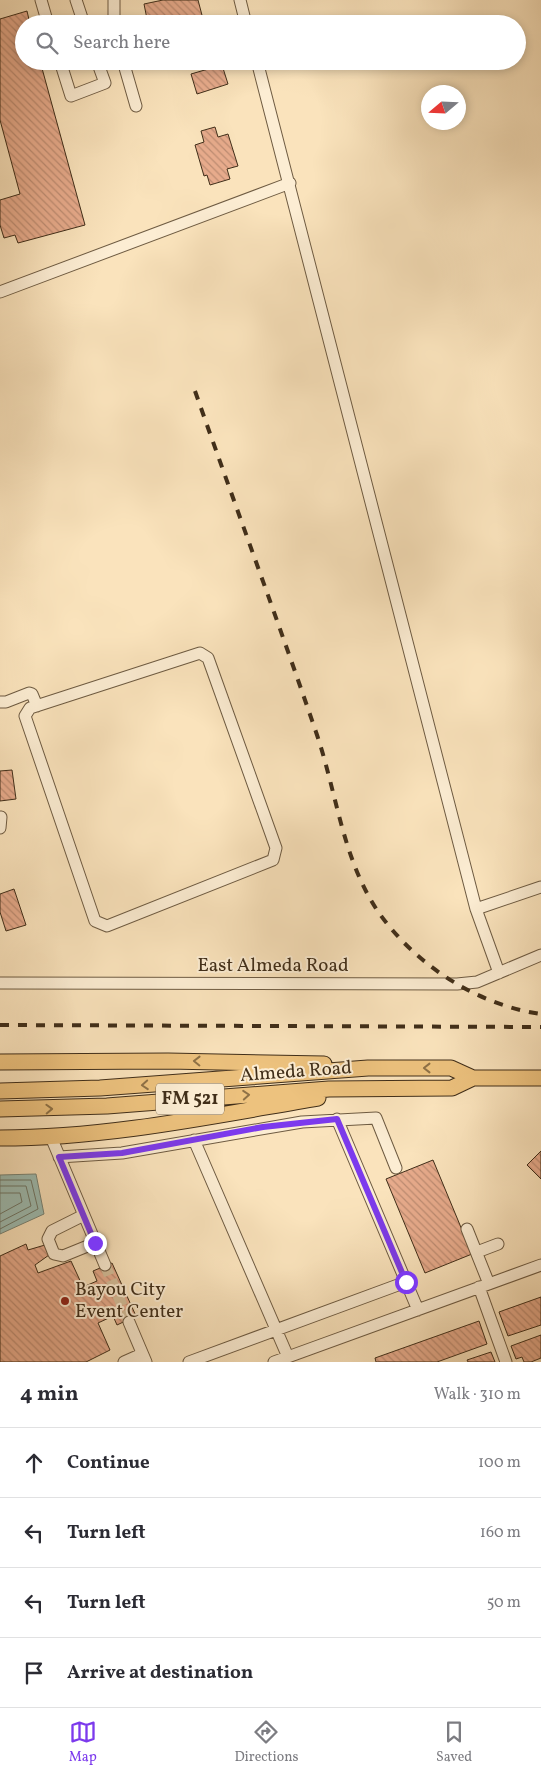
<!DOCTYPE html>
<meta charset="utf-8">
<style>
body{margin:0;font-family:Vollkorn,serif;background:#f7f7f7;color:#2b2b33}
.compass{position:absolute;left:421px;top:85px;width:45px;height:45px;border-radius:50%;background:#fff;box-shadow:0 2px 8px #0003;rotate:251deg}
.stop{position:absolute;width:15px;height:15px;margin:-11px;border:4px solid #7c3aed;border-radius:50%;background:#fff}
.stop.end{background:#7c3aed;border-color:#fff;box-shadow:0 1px 5px #0008}
.list{margin:0;padding:0;list-style:none}
h2{display:flex;justify-content:space-between;align-items:center;height:65px;margin:0;padding:0 20px;font-size:21px}
h2 small{font-size:16px;font-weight:400;color:#7c7c81}
.list li{display:grid;grid-template-columns:32px 1fr auto;gap:15px;align-items:center;box-sizing:border-box;height:70px;padding:0 20px;border-top:1px solid #e1e1e2}
.list b{display:block;font-size:19px;white-space:nowrap}
.list em{font-size:16px;font-style:normal;color:#7c7c81}
.icon{flex:none;width:28px;height:28px;fill:none;stroke:currentColor;stroke-width:2;stroke-linecap:round;stroke-linejoin:round}
.map{position:relative;flex:none;width:541px;height:1362px;overflow:hidden}
.search{position:absolute;background:#fff;box-shadow:0 2px 8px #0003;left:15px;right:15px;top:15px;height:55px;display:flex;align-items:center;gap:12px;box-sizing:border-box;padding:0 18px;border-radius:28px;color:#7c7c81;font-size:19px}
.sheet{height:345px;background:#fff}
nav{display:flex;justify-content:space-around;align-items:center;box-sizing:border-box;height:70px;border-top:1px solid #e1e1e2;background:#fff;font-size:14px;color:#7c7c81}
nav a{display:grid;justify-items:center;gap:2px}
nav .on{color:#7c3aed}
.map>svg:first-child{display:block}
.water{fill:#9ebeb4;stroke:#788476}
.lines{fill:none;stroke-linecap:round;stroke-linejoin:round}
.shore{stroke:#6f7666;stroke-width:1}
.building{fill:url(#building-back-hatch);stroke:#402e19}
.minor-tunnel{stroke:#d5bf9b;stroke-width:11;stroke-dasharray:11 5.5;stroke-linecap:butt}
.minor-casing{stroke:#6e5b42;stroke-width:13}
.major-casing{stroke:#402e19;stroke-width:17}
.minor{stroke:#fcedd3;stroke-width:11}
.major{stroke:#edc27e;stroke-width:15}
.rail{stroke:#402e19;stroke-width:4;stroke-dasharray:9 9;stroke-linecap:butt}
.oneway{stroke:#8e7146}
.route{stroke:#7c3aed;stroke-width:6}
.poi-dot{fill:#8f2418;stroke:#fcedd3;stroke-width:2}
.labels{text-anchor:middle;dominant-baseline:central;stroke-width:4;stroke-linejoin:round;paint-order:stroke}
.shield{fill:#fcedd3;stroke:#786751;stroke-width:1}
.shield-label{font-size:18px;font-weight:bold;fill:#402e19}
.street-label{font-size:19px;fill:#402e19;stroke:#fcedd3}
.poi-label{font-size:19px;fill:#402e19;stroke:#fcedd3;text-anchor:start}
</style>
<div class="map">
<svg width="541" height="1362" viewBox="0 0 541 1362">
<defs>
<pattern id="building-back-hatch" width="6" height="6" patternUnits="userSpaceOnUse" patternTransform="scale(1.25)"><rect width="6" height="6" fill="#e7ab8c"/><path d="M-1 5l2 2M0 0l6 6M5-1l2 2" fill="none" stroke="#bd8c72"/></pattern>
</defs>
<rect width="100%" height="100%" fill="#fae3bc"/>
<filter id="stains"><feTurbulence type="fractalNoise" baseFrequency=".004" numOctaves="4"/><feColorMatrix values="0 0 0 0 .2 0 0 0 0 .09 0 0 0 0 .02 0 0 0 .5 -.17"/></filter>
<radialGradient id="worn" r=".72"><stop offset=".6" stop-color="#630" stop-opacity="0"/><stop offset="1" stop-color="#630" stop-opacity=".3"/></radialGradient>
<path class="water" d="M36,1174L44,1214L0,1234V1175Z"/>
<g class="lines">
<path class="shore" d="M0,1180H31L38,1209L0,1229
M0,1186H26L31,1206L0,1222
M0,1193H20L22,1202L0,1214"/>
</g>
<path class="building" d="M163,0H198L203,19L182,24H148L144,4Z
M27,11L30,24H24V61H40L85,225L18,243L15,235L4,238L0,225V200L20,194L0,120V19Z
M222,65L228,84L197,94L191,74Z
M215,127L218,137L228,134L238,166L227,169L230,179L210,185L207,175L204,176L195,145L204,142L201,131Z
M12,770L16,799L0,801V771Z
M14,889L26,925L6,931L0,912V894Z
M541,1151V1179L527,1165Z
M433,1160L472,1254L425,1273L386,1179Z
M26,1244L28,1250L45,1245L49,1255L35,1265L38,1273L71,1261L83,1287L97,1281L93,1271L112,1263L136,1316L117,1325L113,1316L98,1323L110,1350L86,1362H0V1256Z
M541,1297V1325L508,1336L499,1312Z
M479,1321L487,1344L437,1362H376L375,1358Z
M541,1335V1358L531,1362H524L522,1357L516,1359L511,1346Z
M491,1352L495,1362H468L467,1360Z"/>
<g class="lines">
<path class="minor-tunnel" d="M105,1265L129,1322"/>
<g class="minor-casing">
<path id="minor" d="M41,0L48,24
M76,0L84,24
M240,0L246,24
M114,24V0
M60,61L71,96L105,83L97,61
M123,61L136,106
M257,61L476,909L499,973
M0,292L290,183
M200,653L208,658L276,848L273,860L107,926L95,921L25,716L30,708Z
M0,702H6L29,693L32,694L37,706
M0,828L1,817
M476,909L541,887
M0,983L457,984L477,982L541,955
M337,1119L418,1310
M51,1137L105,1265
M194,1140L288,1357
M59,1157L122,1153L302,1122L376,1118L396,1168
M84,1215L52,1231L48,1239L54,1254L63,1256L95,1243
M467,1229L489,1284
M477,1252L498,1244
M479,1287L506,1362
M129,1322L146,1362
M124,1362L142,1354
M189,1362L406,1282
M274,1362L541,1265"/>
</g>
<g class="major-casing">
<path id="major" d="M0,1062L168,1061L324,1064
M0,1091L100,1088L368,1068H451L473,1078H541
M0,1109L107,1106L329,1089L452,1088L473,1078
M0,1138C107,1138 212,1116 318,1098"/>
</g>
<use href="#minor" class="minor"/>
<use href="#major" class="major"/>
<path class="rail" d="M195,391C235,505 277,618 316,732C337,793 342,859 379,913C416,965 477,1005 541,1014
M0,1025L541,1027"/>
</g>
<defs><path id="oneway-chevron" d="M-2-3.5L2.5 0L-2 3.5" fill="none" stroke-width="1.6" stroke-linecap="round" stroke-linejoin="round" transform="scale(1.25)"/></defs>
<g class="oneway">
<use href="#oneway-chevron" transform="translate(197 1061) rotate(-179)"/>
<use href="#oneway-chevron" transform="translate(427 1068) rotate(180)"/>
<use href="#oneway-chevron" transform="translate(145 1085) rotate(176)"/>
<use href="#oneway-chevron" transform="translate(246 1095) rotate(-4)"/>
<use href="#oneway-chevron" transform="translate(49 1109) rotate(-2)"/>
</g>
<g class="lines">
<path class="route" d="M95,1243L59,1157L122,1153L263,1127L337,1119L406,1282"/>
</g>
<circle class="poi-dot" cx="65" cy="1301" r="5"/>
<g class="labels">
<rect class="shield" x="156" y="1083.5" width="68" height="31" rx="4"/>
<g class="shield-label">
<text x="190" y="1099">FM 521</text>
</g>
<g class="street-label">
<text x="273" y="966">East Almeda Road</text>
<text transform="translate(296 1072) rotate(-4)">Almeda Road</text>
</g>
<g class="poi-label">
<text x="75" y="1290">Bayou City<tspan x="75" dy="22">Event Center</tspan></text>
</g>
</g>
<rect width="100%" height="100%" filter="url(#stains)"/>
<rect width="100%" height="100%" fill="url(#worn)"/>
</svg>
<svg class="compass" viewBox="-18 -18 36 36"><path d="M0-13l5 13h-10z" fill="#e53935"/><path d="M0 13l5-13h-10z" fill="#7c7c81"/></svg>
<div class="stop" style="left:406px;top:1282px"></div>
<div class="stop end" style="left:95px;top:1243px"></div>
<div class="search"><svg class="icon" aria-label="search" viewBox="0 0 24 24"><circle cx="10" cy="10" r="6"/><path d="M15 15l6 6"/></svg>Search here</div>
</div>
<section class="sheet">
<h2>4 min<small>Walk · 310 m</small></h2>
<ul class="list">
<li><svg class="icon" aria-label="ahead" viewBox="0 0 24 24"><path d="M12 20V5M6 11l6-6 6 6"/></svg><div><b>Continue</b></div><em>100 m</em></li>
<li><svg class="icon" aria-label="left" viewBox="0 0 24 24"><path d="M17 20v-9H6M10 6l-5 5 5 5"/></svg><div><b>Turn left</b></div><em>160 m</em></li>
<li><svg class="icon" aria-label="left" viewBox="0 0 24 24"><path d="M17 20v-9H6M10 6l-5 5 5 5"/></svg><div><b>Turn left</b></div><em>50 m</em></li>
<li><svg class="icon" aria-label="arrive" viewBox="0 0 24 24"><path d="M6 21V4h12l-3 4 3 4H6"/></svg><div><b>Arrive at destination</b></div></li>
</ul>
</section>
<nav>
<a class="on"><svg class="icon" aria-label="map" viewBox="0 0 24 24"><path d="M3 6l6-2 6 2 6-2v14l-6 2-6-2-6 2zM9 4v14M15 6v14"/></svg>Map</a>
<a><svg class="icon" aria-label="directions" viewBox="0 0 24 24"><path d="M12 3l9 9-9 9-9-9zM9 14v-3h6M13 9l2 2-2 2"/></svg>Directions</a>
<a><svg class="icon" aria-label="saved" viewBox="0 0 24 24"><path d="M7 4h10v16l-5-4-5 4z"/></svg>Saved</a>
</nav>
